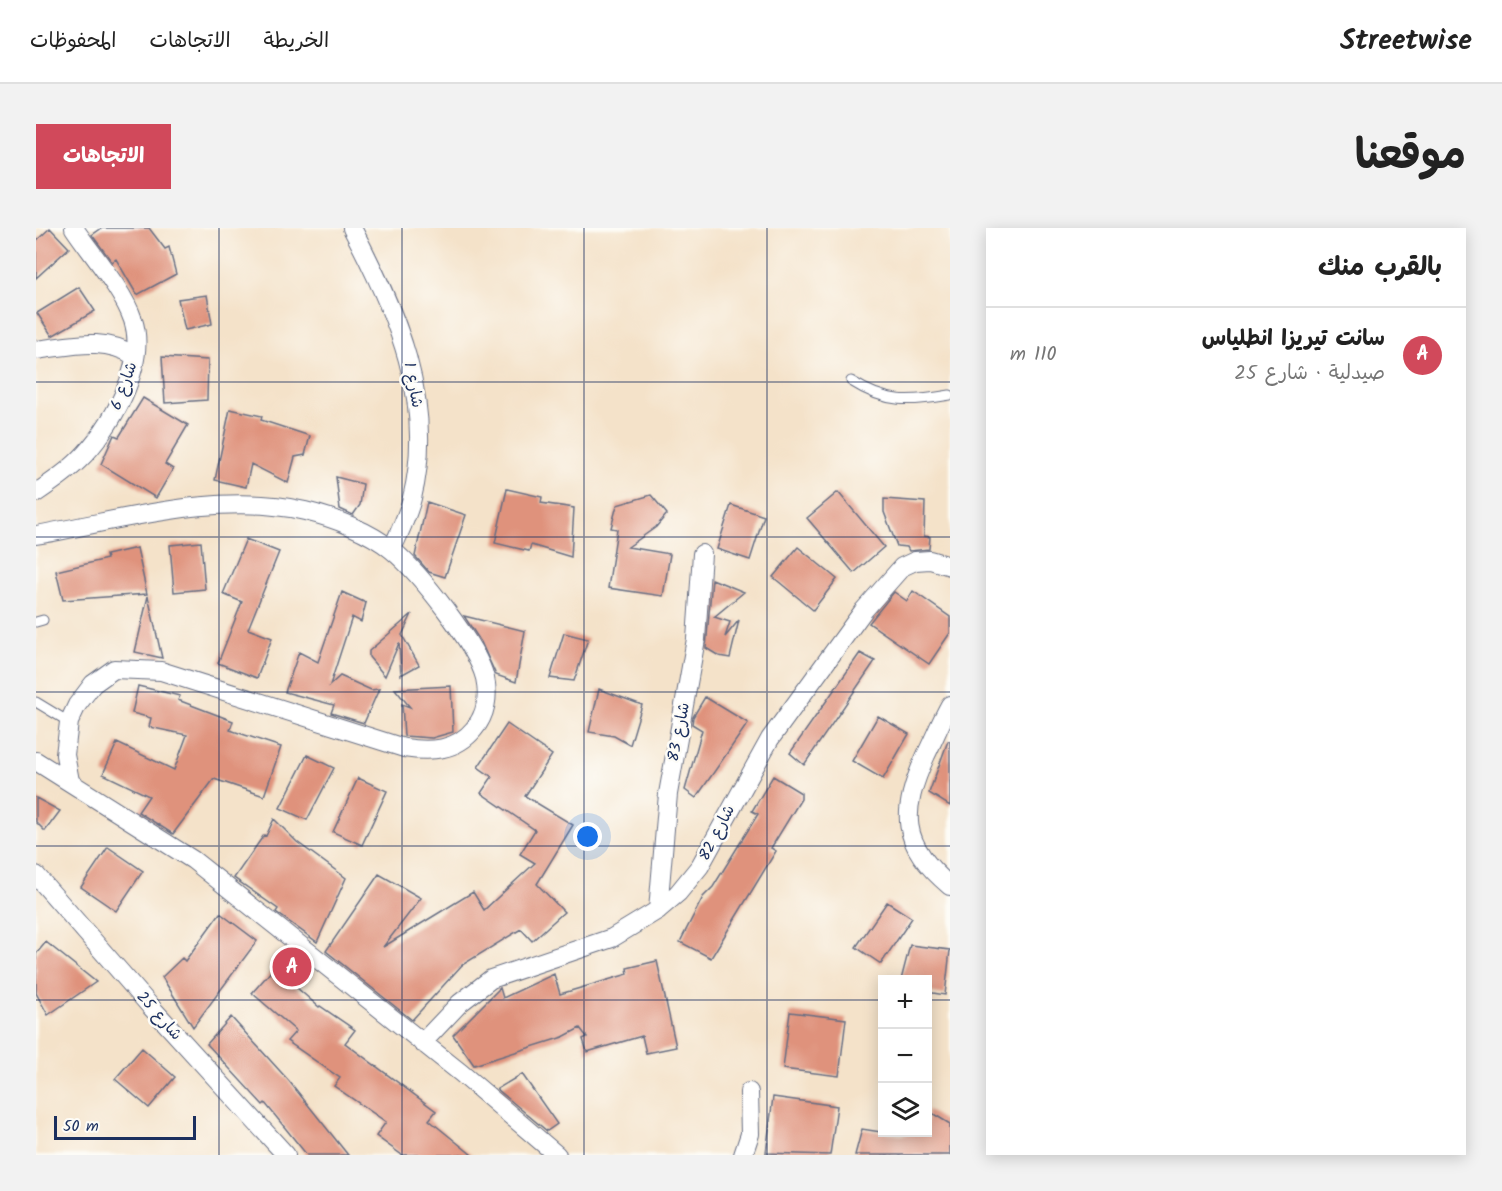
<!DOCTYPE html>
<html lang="ar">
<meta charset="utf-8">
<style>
body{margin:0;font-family:Kalam,"Playpen Sans Arabic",sans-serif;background:#f2f2f2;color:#222;direction:rtl}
.controls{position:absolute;right:18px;bottom:18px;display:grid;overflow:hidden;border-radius:0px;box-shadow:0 3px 15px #0003}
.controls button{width:54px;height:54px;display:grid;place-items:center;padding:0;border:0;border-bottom:2px solid #e0e0e0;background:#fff;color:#222;font:30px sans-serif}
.scale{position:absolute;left:18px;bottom:15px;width:142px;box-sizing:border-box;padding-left:6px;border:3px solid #1b2f5e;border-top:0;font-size:16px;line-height:21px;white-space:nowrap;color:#1b2f5e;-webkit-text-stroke:4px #fdfcf7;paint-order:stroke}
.you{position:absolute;left:552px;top:609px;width:21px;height:21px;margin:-15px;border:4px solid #fff;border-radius:50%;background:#1a73e8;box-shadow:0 0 0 9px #1a73e833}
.badge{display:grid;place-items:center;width:39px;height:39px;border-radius:50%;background:#d1495b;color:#fff;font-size:20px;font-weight:700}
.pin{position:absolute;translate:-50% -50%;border:3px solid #fff;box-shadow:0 2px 6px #0006}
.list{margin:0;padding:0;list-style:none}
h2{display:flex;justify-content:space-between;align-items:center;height:78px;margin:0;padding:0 24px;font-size:26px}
h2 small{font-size:20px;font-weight:400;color:#767676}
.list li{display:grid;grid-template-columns:39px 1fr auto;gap:18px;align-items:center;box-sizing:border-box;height:96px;padding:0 24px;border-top:2px solid #e0e0e0}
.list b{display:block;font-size:22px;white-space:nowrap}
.list p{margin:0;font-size:20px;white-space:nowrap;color:#767676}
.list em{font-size:20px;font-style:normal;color:#767676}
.icon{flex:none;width:33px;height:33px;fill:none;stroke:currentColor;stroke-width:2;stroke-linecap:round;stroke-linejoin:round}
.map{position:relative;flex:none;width:914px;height:927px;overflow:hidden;direction:ltr;border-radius:0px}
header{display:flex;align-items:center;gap:36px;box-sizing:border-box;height:84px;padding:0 30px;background:#fff;border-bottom:2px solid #e0e0e0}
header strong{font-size:28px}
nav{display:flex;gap:33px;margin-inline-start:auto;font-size:21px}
.intro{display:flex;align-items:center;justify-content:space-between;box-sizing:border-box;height:144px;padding:0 36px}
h1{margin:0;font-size:42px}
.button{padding:15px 27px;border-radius:0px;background:#d1495b;color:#fff;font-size:21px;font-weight:700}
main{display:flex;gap:36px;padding:0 36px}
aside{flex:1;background:#fff;border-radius:0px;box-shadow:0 3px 15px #0003}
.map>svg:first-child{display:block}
.building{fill:#df927c}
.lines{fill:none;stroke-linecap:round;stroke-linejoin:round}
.service-casing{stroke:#676e83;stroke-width:11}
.minor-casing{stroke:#676e83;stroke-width:20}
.service{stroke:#fff;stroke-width:9}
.minor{stroke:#fff;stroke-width:18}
.grid{fill:none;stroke:#1b2f5e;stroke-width:1.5;stroke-opacity:0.55}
.labels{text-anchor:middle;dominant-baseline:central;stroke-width:5;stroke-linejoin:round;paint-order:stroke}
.street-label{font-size:16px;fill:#1b2f5e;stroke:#fdfcf7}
</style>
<header>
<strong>Streetwise</strong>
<nav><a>الخريطة</a><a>الاتجاهات</a><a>المحفوظات</a></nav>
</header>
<div class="intro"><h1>موقعنا</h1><a class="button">الاتجاهات</a></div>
<main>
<aside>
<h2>بالقرب منك<small></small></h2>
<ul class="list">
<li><span class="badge">A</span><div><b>سانت تيريزا انطلياس</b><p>صيدلية · شارع 25</p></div><em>110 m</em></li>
</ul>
</aside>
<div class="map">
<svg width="914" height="927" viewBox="0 0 914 927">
<rect width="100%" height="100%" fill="#fdfcf7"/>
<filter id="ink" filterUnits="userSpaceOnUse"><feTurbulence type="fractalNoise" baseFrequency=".0167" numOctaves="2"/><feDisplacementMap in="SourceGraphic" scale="12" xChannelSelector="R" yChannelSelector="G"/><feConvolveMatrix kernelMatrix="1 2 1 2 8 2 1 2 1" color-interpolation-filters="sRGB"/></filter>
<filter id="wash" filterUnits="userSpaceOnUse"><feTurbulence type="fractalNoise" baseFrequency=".008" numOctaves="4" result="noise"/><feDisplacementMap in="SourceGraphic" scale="24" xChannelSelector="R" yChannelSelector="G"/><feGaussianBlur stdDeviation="1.35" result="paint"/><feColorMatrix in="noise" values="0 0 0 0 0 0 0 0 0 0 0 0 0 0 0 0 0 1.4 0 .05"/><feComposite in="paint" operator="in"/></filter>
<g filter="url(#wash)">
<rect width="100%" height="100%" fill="#f4e2c9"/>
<g id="blocks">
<path class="building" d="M14,0L33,20L0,50V13Z
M66,0H113L129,21L133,19L140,46L101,67L80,31L76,34L56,7Z
M43,59L59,83L16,108L1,85Z
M171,67L176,96L149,102L142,71Z
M126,129L172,132L171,172L129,175Z
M107,170L152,197L129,236L137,241L120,270L65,236L78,207L83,209Z
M194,181L226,188L225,192L274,208L269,227L259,229L252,255L215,236L210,259L179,252Z
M300,249L327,256L324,277L317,287L304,281Z
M471,261L506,269L505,275L538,280L535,329L495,317L493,323L459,315Z
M802,264L848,319L818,345L771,290Z
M615,267L631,286L620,299L592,319L634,326L627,368L572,360L581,301L575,300L581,277Z
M848,271L889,274L888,308L894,309L893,321L873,323L871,319L861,318L848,284Z
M391,274L430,287L409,349L393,344L379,328Z
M695,277L728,288L714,332L681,321Z
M210,311L243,324L212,401L236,410L221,450L182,435L206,374L187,366Z
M165,314L169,361L138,364L134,317Z
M762,319L801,351L777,382L737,349Z
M101,320L111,366L27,372L20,343L71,331L70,327Z
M676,351L708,364L678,389L694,394L689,409L703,392L694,430L683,428L670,420Z
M877,363L914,389V405L893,436L833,395L858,364L871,373Z
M306,364L330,375L325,394L316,389L294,457L304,448L335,462L343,461L328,495L295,485L298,477L249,464L263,424L282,434Z
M112,368L126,430L99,424Z
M376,386L366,407L383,437L365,447L363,415L349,448L333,429V423Z
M428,388L489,403L480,454L460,447L445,414Z
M528,405L552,411L538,453L514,450Z
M824,425L839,433L768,537L754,525Z
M102,458L144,468L142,472L197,493L194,502L245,519L228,568L178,551L137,606L102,584L113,568L67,546L81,515L138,542L151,507L113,499L115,490L96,485Z
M415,458L417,504L396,510L368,508L366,476L374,479L359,461Z
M563,461L606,477L594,517L578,508L553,504Z
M669,469L712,495L660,570L649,562L666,502L656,496L657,489Z
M842,488L873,506L847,551L816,533Z
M471,496L516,527L489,568L537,597L501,656L528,684L496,713L485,701L426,737L376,792L290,723L343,646L385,670L347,719L437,664L448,682L499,635L484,626L499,602L445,565L456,549L442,539Z
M912,513H914V578L893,565Z
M271,527L298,540L271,592L244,580Z
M737,548L765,565V571L735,620L740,623L675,730L644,714L667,669L677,659L722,586L716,583Z
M322,550L351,563L326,617L297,604Z
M0,570L24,583L9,603L0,594Z
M238,591L261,614L310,650L281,714L240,684L242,681L198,650L228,607L230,608Z
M72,619L107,643L80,683L45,659Z
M851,674L876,690L845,736L820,719Z
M184,685L221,713L157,799L126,749L146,730L149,733Z
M10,714L60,754L12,787L0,765V726Z
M874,717L914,722L909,767L891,764V752H865Z
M621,733L640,819L610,825L606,808L551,824L547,811L551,809L544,800L527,809L438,837L417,807L464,760L467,770L518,746L524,766L592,746L591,740Z
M238,740L283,779L284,778L319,802L309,815L400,883L393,892L436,927H366L340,908L350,894L298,858L304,850L251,813L260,803L216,765Z
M754,784L810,791L803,848L747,841Z
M195,789L253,853L312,927H271L229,875L227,877L171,816Z
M106,820L139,849L113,880L79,851Z
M486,846L521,896L511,903L461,861Z
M737,869L801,878L794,927L730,925Z
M891,882L914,896V927H819L826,901L864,907L891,904Z"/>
</g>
</g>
<g filter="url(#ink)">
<use href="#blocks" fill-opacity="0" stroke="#676e83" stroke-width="1.5"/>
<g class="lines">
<g class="service-casing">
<path id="service" d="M815,153C851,176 873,174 914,167
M0,394L7,392
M0,474L33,494"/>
</g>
<g class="minor-casing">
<path id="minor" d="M316,0C360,84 400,174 376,270C372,287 363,305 356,321
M0,122C36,118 67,108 99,128
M0,265C15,255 30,245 43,232C74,202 112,137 97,92C87,62 56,27 38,0
M0,307C87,292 182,263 269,283C298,290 333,303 356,322C383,344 441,417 449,450C453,468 450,487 438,501C420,523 395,524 368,520L125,443L78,441L57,456L41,477L33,494L29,527L34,553
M914,477C905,493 898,511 890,527C864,585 864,616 914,658
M0,533L157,632L425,845L521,927
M0,647L115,779L250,927
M622,682L632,566L660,411L666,326
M386,815L424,775L455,751L576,710L622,682L642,665L664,638L734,511L828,382L866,339L879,333L894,332L914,338
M707,927L714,906L713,864"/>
</g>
<use href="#service" class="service"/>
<use href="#minor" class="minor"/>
</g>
</g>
<path class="grid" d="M183,0V927M366,0V927M548,0V927M731,0V927M0,154H914M0,309H914M0,464H914M0,618H914M0,772H846M892,772H914"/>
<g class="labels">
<g class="street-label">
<text transform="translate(377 157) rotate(79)">شارع 1</text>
<text transform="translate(88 158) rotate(-70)">شارع 6</text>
<text transform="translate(643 504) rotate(-79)">شارع 83</text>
<text transform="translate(681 605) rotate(-63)">شارع 82</text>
<text transform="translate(123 788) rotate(48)">شارع 25</text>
</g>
</g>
</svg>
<div class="controls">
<button>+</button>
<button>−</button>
<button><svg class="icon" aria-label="layers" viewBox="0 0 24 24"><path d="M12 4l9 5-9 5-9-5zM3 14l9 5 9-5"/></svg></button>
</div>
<div class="scale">50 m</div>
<div class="you"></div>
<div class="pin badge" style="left:256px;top:739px">A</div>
</div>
</main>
